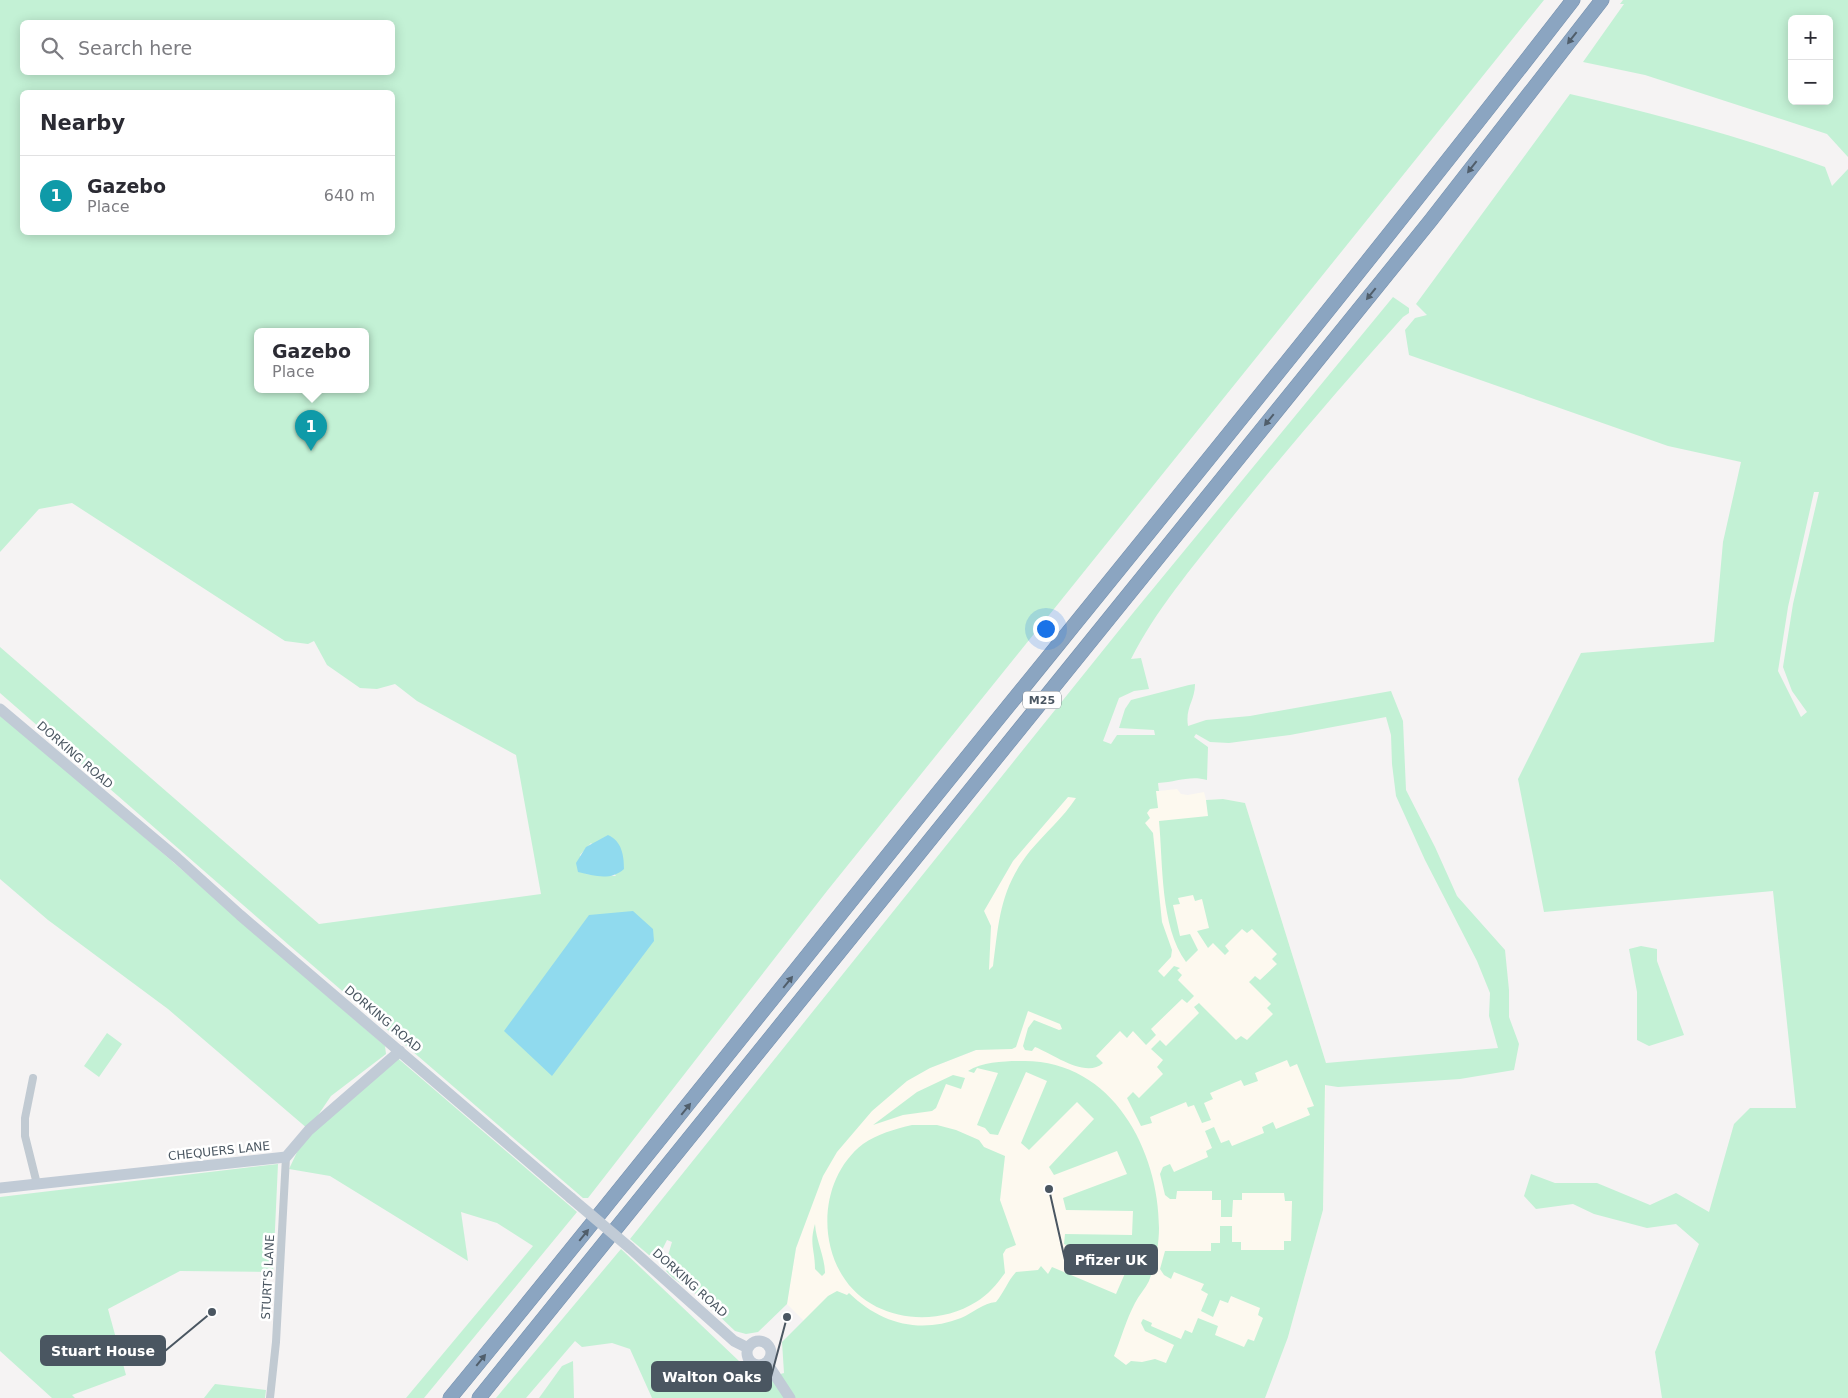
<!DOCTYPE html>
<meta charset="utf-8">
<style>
body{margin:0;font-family:"DejaVu Sans",sans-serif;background:#f2f2f3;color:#2b2b33}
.controls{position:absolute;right:15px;top:15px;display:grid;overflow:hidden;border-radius:8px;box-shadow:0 2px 12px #0003}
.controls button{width:45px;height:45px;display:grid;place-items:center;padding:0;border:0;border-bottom:1px solid #e1e1e2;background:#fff;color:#2b2b33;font:25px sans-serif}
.you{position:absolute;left:1045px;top:628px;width:18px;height:18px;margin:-12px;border:4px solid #fff;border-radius:50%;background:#1a73e8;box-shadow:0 0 0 8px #1a73e833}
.badge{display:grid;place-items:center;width:32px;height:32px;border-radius:50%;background:#1a73e8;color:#fff;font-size:16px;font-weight:700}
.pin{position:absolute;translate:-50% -41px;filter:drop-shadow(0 1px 2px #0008)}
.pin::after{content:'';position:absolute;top:26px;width:18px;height:15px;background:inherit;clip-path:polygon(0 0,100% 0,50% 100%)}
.popup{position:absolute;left:254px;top:328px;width:115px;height:65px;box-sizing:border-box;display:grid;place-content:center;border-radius:8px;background:#fff;filter:drop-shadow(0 1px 4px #0005);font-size:16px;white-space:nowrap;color:#7c7c81}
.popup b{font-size:19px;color:#2b2b33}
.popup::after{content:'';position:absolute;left:50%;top:100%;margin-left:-10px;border:10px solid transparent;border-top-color:#fff}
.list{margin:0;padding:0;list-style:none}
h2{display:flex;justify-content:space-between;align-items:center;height:65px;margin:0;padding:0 20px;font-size:21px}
h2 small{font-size:16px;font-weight:400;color:#7c7c81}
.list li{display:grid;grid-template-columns:32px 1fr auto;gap:15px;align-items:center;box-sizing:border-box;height:80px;padding:0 20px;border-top:1px solid #e1e1e2}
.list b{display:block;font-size:19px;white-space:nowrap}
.list p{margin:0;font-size:16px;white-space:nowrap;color:#7c7c81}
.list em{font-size:16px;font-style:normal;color:#7c7c81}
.icon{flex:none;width:28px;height:28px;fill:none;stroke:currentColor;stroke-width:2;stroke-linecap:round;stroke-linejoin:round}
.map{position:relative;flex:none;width:1848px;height:1398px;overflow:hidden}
.search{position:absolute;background:#fff;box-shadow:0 2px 12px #0003;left:20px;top:20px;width:375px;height:55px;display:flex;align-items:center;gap:12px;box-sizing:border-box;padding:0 18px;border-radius:8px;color:#7c7c81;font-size:19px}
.panel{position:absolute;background:#fff;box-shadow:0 2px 12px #0003;left:20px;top:90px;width:375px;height:145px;border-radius:8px}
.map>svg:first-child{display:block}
.commercial{fill:#fdf9ef}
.green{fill:#c3f1d5;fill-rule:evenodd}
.water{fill:#90daee}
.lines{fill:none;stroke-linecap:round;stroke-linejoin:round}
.highway-casing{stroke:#7690ad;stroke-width:15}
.street{stroke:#c1cad2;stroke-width:8}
.secondary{stroke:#c1cbd6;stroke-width:11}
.highway{stroke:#8ba5c1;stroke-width:14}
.secondary-bridge{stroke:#c1cbd6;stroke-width:11}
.oneway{fill:#505e6b}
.labels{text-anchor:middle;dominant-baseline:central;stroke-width:5;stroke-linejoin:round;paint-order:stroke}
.shield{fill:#fff;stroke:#808990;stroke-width:1}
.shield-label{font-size:11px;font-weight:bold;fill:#4a5661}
.street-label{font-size:12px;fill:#4a5661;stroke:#fff}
.leader{fill:none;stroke:#4a5661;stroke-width:2}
.callout-dot{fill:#4a5661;stroke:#fff;stroke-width:2}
.callout{fill:#4a5661;stroke:#4a5661;stroke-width:2}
.callout-label{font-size:14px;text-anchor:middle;font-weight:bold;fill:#fff}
</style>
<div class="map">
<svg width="1848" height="1398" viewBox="0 0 1848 1398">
<rect width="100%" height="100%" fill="#f5f3f3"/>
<path class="commercial" d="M1158,783L1159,791L1177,789L1181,794L1188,795L1204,792L1206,800L1223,799L1245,803L1326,1063L1323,1210L1288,1337L1157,1372L804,1321L787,1304L796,1248L808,1215L820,1118L930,1068L976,1050L991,926L984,911L1013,861L1068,797Z"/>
<path class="green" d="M0,0H1544L827,891L588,1198H583L290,946L0,693V647L319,924L541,894L516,755L417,701L395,684L377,689L360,688L327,665L314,641L308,644L285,641L72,503L39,509L0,552ZM22,22H392V72H22ZM22,92H392V232H22ZM257,332H365V390H257ZM591,843L616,876L586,874L580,855Z
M1623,0H1848V157L1827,134L1645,75L1583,62L1624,4H1620ZM1792,19H1829V101H1792Z
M1570,94C1657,114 1741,137 1825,167L1832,186L1848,169V1398H1662L1655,1352L1699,1244L1676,1224L1647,1228L1594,1214L1573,1204L1536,1209L1524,1196L1531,1174L1555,1183H1597L1650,1205L1676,1193L1709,1212L1734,1124L1750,1108H1796L1773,891L1544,912L1518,779L1581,653L1714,642L1723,542L1741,462L1668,446L1409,355L1405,330L1415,318L1427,315L1416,304ZM1814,492H1819L1793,604L1783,667L1792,691L1807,712L1801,717L1778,671L1788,607Z
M1393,297L1409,308V313L1403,317C1342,385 1283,454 1225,526C1191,569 1156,610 1131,659L1141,658L1149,689L1134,691L1119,698L1103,741L1111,744L1117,735H1155L1154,730L1119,728L1125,709L1131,700L1189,685L1195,684C1195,701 1185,707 1188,726L1206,720L1250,716L1391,691L1403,721L1406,790L1435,847L1457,896L1505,950L1509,990V1017L1519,1044L1514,1070L1460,1079L1338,1087L1325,1085L1323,1210L1288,1337L1265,1398H652L630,1349L612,1343L582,1347L575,1341L526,1398H496L621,1249L759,1380L784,1373L782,1342L828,1296L837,1291L847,1295L849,1293C881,1324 920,1334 961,1318C973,1313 983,1303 996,1302C1005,1291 1007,1282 1016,1272L1038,1270L1041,1266L1048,1274L1052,1267L1116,1294L1126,1271L1064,1244L1065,1234L1132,1235L1133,1211L1066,1210L1063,1198L1127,1174L1117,1151L1054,1175L1049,1167L1094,1119L1077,1102L1029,1150L1021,1143L1047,1081L1026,1072L998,1135L990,1134L985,1128L977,1125L998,1073L977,1068L974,1073L968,1071C982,1062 1004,1061 1020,1061C1111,1058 1159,1149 1159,1228C1159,1245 1155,1265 1149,1281C1145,1289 1139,1295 1135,1303C1126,1320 1121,1339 1114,1356L1126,1365L1131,1361L1142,1362L1155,1359L1166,1363L1174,1345L1145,1331L1141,1323L1143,1319L1152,1323L1151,1326L1181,1339L1185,1330L1192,1333L1198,1318L1218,1326L1215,1335L1244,1347L1248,1339L1254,1341L1263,1318L1258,1315L1260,1308L1231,1296L1228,1303L1220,1300L1213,1317L1201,1311L1208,1294L1201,1290L1204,1284L1174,1272L1171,1279L1164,1275L1160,1269L1165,1251H1211V1243H1220V1226H1232V1242H1241V1250H1284V1241H1291L1292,1201H1285L1284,1193H1242V1200H1233L1232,1217H1221V1200H1212V1191H1177L1176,1199H1170L1165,1195L1160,1174L1163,1167L1170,1164L1174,1172L1208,1157L1206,1151L1212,1148L1205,1131L1214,1127L1221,1143L1229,1140L1232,1146L1264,1133L1262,1127L1273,1122L1276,1129L1310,1115L1307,1108L1314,1106L1297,1064L1290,1067L1287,1060L1255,1073L1258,1081L1244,1086L1241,1080L1210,1093L1213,1099L1204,1103L1211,1120L1202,1123L1194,1105L1188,1107L1186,1102L1150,1117L1152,1123L1141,1126L1127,1098L1133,1092L1139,1098L1163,1074L1157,1067L1163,1060L1151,1049L1160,1040L1166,1046L1199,1013L1194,1007L1199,1003L1236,1040L1241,1036L1247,1040L1273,1014L1267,1008L1271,1004L1249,982L1255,976L1260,980L1277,964L1272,959L1277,954L1252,929L1247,933L1242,929L1225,946L1229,951L1225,955L1213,943L1208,948L1197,931L1209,928L1202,899L1195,901L1193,895L1178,898L1180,904L1173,905L1180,936L1190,934L1198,950L1186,962C1160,927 1163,863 1159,821L1208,816L1206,800L1223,799L1245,803L1326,1063L1498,1048L1489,1016L1490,993L1477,961L1425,860L1396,796L1392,764L1391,735L1386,717L1290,735L1229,743L1210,742L1196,734L1194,737L1208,747L1207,780C1190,775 1177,782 1158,783L1159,791H1156L1158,808L1150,809L1147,813L1150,818L1145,823L1153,833L1162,922L1172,950L1171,957L1158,971L1164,977L1174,966L1180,968L1177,970L1182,975L1178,980L1194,996L1187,1003L1182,999L1151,1029L1156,1035L1146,1045L1133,1031L1127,1038L1120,1031L1096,1056L1103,1063C1086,1079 1053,1054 1035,1047L1032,1051L1025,1050L1023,1046L1028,1028L1034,1020L1059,1030L1062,1029L1060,1024L1028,1011L1016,1047L1012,1049L976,1050L930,1068L907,1081L872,1111L837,1152L823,1176L796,1248L787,1304L758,1332L746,1334L735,1331L696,1294L673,1278L666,1271L665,1265L672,1242L667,1240L660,1254L649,1255L630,1239L1133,613ZM1068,797L1076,798C1063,818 1045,833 1030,851C1000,889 999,920 993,966L989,970L991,926L984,911L1013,861Z
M0,712L385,1046L386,1054L331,1096L310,1127L394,1055L577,1212L424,1398H406L533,1246L497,1223L461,1212L468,1261L330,1176L289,1169L308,1129L168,1009L48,920L0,879Z
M1641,946L1657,949V961L1684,1035L1649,1046L1637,1040V992L1629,949Z
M107,1033L122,1044L99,1077L84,1066Z
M953,1075L965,1078L961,1089L946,1084L936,1108L932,1111L903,1115L873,1125L917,1092Z
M912,1125H937L956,1130L979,1140L984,1147L1005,1156L1000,1200L1016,1245L1006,1249L1003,1254L1005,1273C997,1284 988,1295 976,1302C933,1329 869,1320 842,1275C817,1234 824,1174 863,1144C877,1134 895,1129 912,1125Z
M278,1164L273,1272L180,1271L108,1309L126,1375L72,1395L75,1398H52L0,1351V1197Z
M815,1224C816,1241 825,1257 825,1273L822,1276L815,1269C815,1250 809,1244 815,1224Z
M573,1361L574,1398H539L562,1366Z
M215,1384L266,1390L265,1398H204Z"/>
<path class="water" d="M608,835C622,841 624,856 624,869C611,881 594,876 578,872L576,863L586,847Z
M633,911L653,929L654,941L552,1076L504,1031L589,915Z"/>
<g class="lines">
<g class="highway-casing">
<path id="highway" d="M450,1398C616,1196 778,991 942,788C1154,526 1367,266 1573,0
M479,1398L1431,220L1602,0"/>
</g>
<path class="street" d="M33,1078L25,1118V1136L37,1184
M270,1398L276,1342L286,1157"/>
<path class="secondary" d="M0,709L177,858L240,915L571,1198
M0,1188L286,1157L309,1130L400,1051
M630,1248L734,1341L748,1348
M747 1353a12 12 0 1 1 24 0a12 12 0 1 1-24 0Z
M767,1363L790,1398"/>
<use href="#highway" class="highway"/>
<path class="secondary-bridge" d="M571,1198L630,1248"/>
</g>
<defs><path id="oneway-solid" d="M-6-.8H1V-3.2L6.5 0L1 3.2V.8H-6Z" transform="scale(1.25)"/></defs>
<g class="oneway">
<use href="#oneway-solid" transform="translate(1572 38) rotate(128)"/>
<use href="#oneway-solid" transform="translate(1472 167) rotate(128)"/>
<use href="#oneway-solid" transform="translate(1371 294) rotate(129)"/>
<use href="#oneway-solid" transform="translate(1269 420) rotate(129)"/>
<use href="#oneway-solid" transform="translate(788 982) rotate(-51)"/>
<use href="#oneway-solid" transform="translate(686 1109) rotate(-51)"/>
<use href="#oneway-solid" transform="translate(584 1235) rotate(-51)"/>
<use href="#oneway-solid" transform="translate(481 1360) rotate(-51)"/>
</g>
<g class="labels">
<rect class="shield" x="1023" y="691.5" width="38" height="17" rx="4"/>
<g class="shield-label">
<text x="1042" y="700">M25</text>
</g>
<g class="street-label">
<text transform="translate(75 755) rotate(41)">DORKING ROAD</text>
<text transform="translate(383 1019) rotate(40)">DORKING ROAD</text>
<text transform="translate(219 1151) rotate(-6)">CHEQUERS LANE</text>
<text transform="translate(268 1277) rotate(-87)">STURT'S LANE</text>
<text transform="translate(690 1283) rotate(42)">DORKING ROAD</text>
</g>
</g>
<path class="leader" d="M1049 1189L1065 1260M212 1312L165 1351M787 1317L771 1377"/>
<g class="callout-dot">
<circle cx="1049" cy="1189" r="5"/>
<circle cx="212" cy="1312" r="5"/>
<circle cx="787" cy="1317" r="5"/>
</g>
<g class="callout">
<rect x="1065" y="1245" width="92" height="29" rx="5"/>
<rect x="41" y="1336" width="124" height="29" rx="5"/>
<rect x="652" y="1362" width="119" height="29" rx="5"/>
</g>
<g class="callout-label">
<text x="1111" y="1265">Pfizer UK</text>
<text x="103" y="1356">Stuart House</text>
<text x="712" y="1382">Walton Oaks</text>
</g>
</svg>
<div class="controls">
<button>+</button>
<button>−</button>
</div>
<div class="you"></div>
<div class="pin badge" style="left:311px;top:451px;background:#0f9aa8">1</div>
<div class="popup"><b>Gazebo</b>Place</div>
<div class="search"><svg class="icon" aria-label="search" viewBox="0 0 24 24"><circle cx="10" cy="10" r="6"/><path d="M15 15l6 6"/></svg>Search here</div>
<section class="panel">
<h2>Nearby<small></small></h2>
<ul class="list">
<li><span class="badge" style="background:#0f9aa8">1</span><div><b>Gazebo</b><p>Place</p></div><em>640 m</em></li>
</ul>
</section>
</div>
